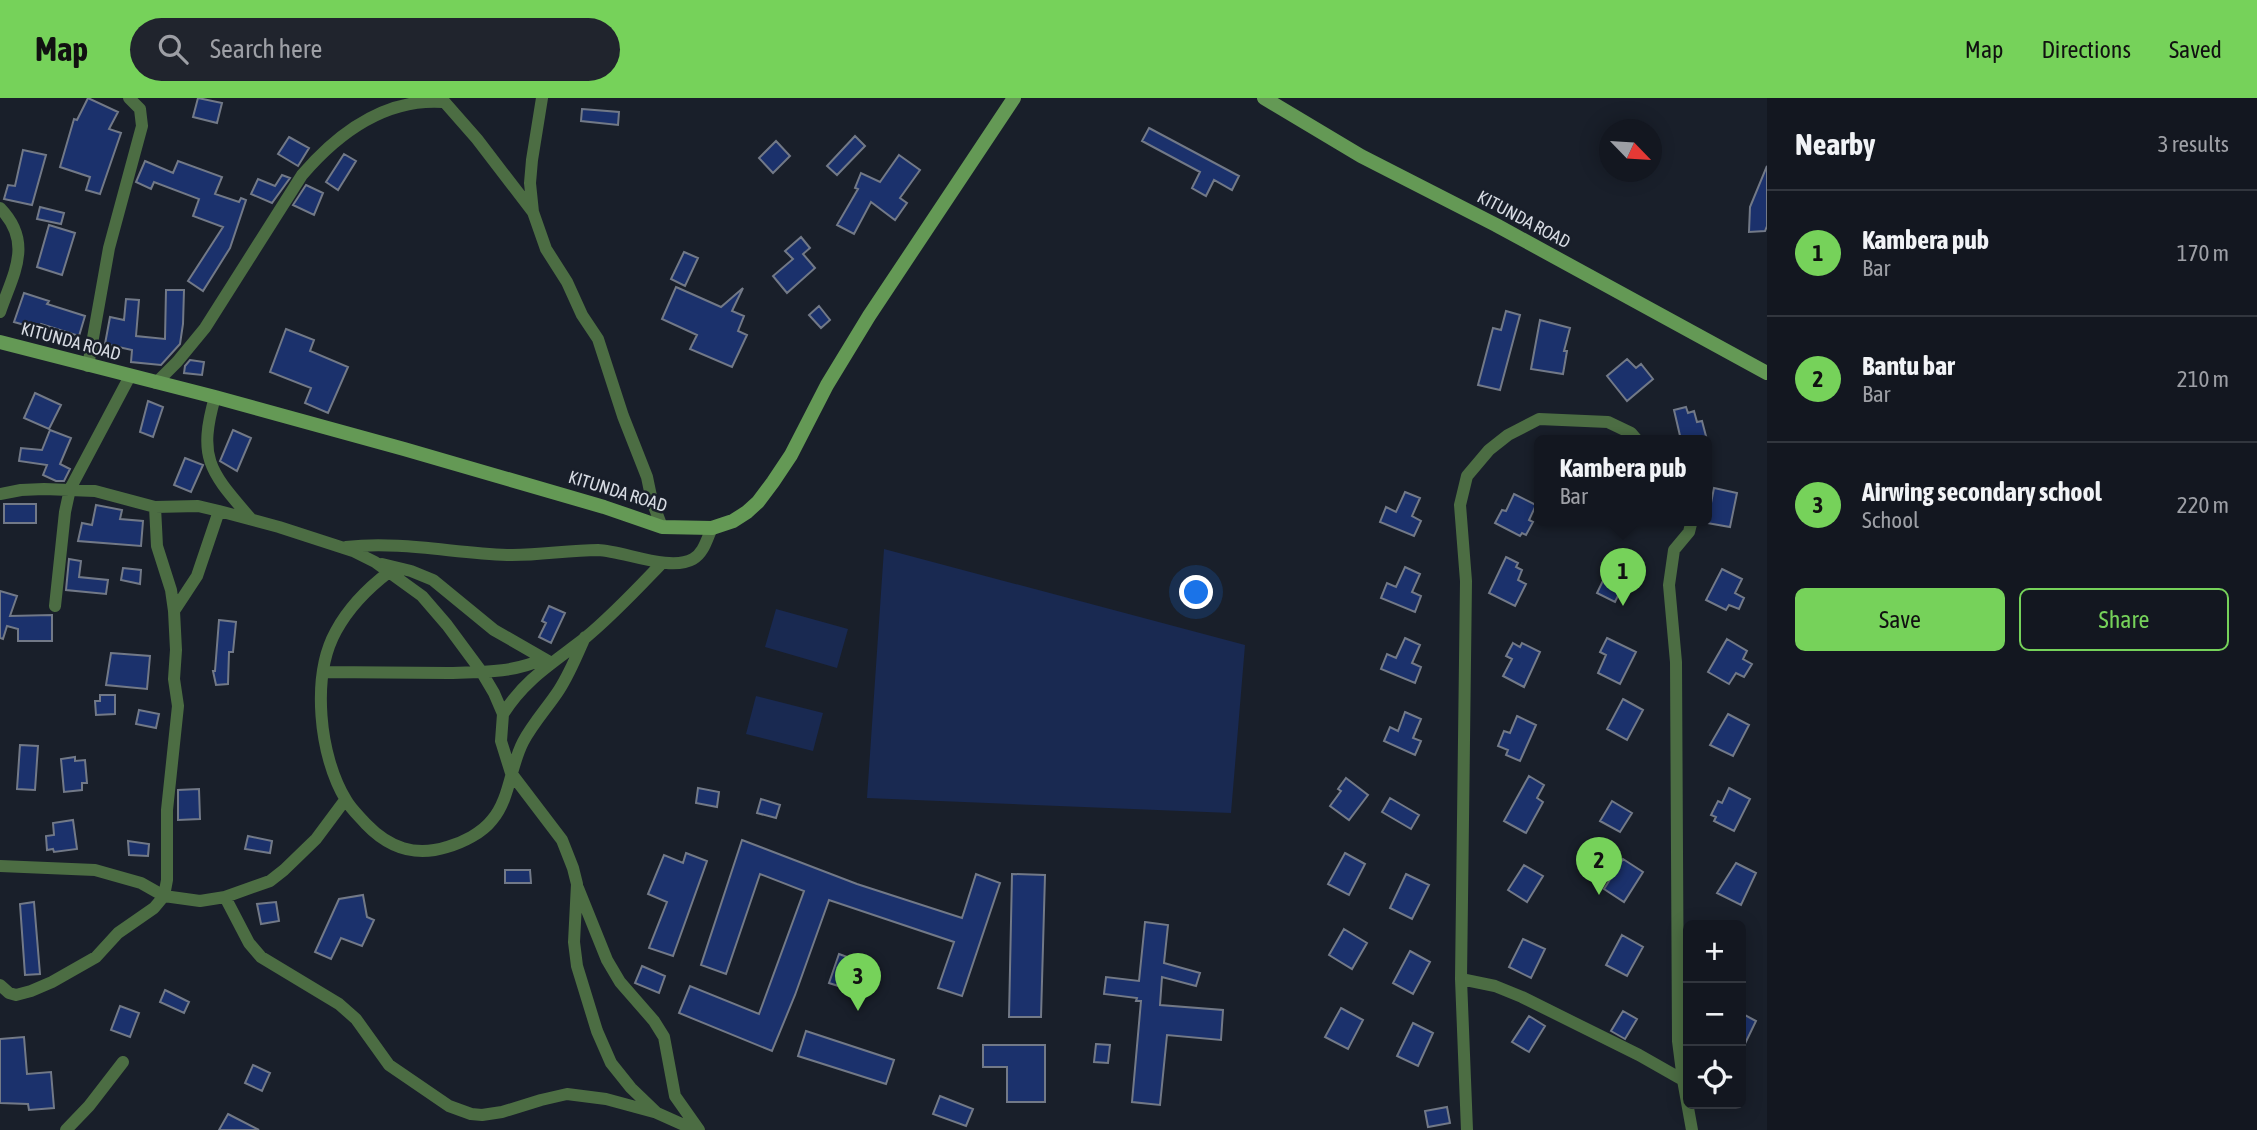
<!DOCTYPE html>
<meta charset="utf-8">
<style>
body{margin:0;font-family:"Asap Condensed",sans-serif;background:#20242d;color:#f1f3f6}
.controls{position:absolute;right:21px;bottom:21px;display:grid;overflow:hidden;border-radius:10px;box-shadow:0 4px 18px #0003}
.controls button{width:63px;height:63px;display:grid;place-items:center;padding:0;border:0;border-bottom:2px solid #32363e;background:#131720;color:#f1f3f6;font:35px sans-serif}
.compass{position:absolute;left:1599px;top:21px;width:63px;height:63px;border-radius:50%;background:#131720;box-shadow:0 4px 18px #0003;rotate:115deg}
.you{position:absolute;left:1197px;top:495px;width:24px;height:24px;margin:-18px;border:5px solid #fff;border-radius:50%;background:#1a73e8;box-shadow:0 0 0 10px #1a73e833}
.badge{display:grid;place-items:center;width:46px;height:46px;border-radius:50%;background:#76d25a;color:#111;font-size:23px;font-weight:700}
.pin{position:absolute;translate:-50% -58px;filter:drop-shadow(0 2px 4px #0008)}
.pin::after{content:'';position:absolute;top:37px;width:24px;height:21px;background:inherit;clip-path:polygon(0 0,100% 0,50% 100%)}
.popup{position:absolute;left:1534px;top:337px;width:178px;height:91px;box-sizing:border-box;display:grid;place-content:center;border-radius:10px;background:#131720;filter:drop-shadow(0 2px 5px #0005);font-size:23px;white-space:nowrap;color:#9d9fa5}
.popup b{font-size:26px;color:#f1f3f6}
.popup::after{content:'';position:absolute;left:50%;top:100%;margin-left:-14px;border:14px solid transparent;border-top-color:#131720}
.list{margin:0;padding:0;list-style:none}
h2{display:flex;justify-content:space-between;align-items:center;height:91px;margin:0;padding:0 28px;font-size:30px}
h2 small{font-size:23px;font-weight:400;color:#9d9fa5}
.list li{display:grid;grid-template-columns:46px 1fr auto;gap:21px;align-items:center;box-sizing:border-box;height:126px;padding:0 28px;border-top:2px solid #32363e}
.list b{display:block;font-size:26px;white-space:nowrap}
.list p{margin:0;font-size:23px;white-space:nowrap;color:#9d9fa5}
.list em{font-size:23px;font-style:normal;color:#9d9fa5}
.actions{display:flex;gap:14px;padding:21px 28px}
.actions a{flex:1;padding:16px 0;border:2px solid #76d25a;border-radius:10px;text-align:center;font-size:24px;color:#76d25a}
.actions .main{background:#76d25a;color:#111}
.icon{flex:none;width:38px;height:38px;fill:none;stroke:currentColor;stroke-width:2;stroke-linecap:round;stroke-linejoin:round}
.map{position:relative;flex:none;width:1767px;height:1032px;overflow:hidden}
header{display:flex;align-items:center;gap:42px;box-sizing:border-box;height:98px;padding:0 35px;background:#76d25a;color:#111}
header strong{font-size:33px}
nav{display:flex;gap:38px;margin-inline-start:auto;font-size:24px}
.search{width:490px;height:63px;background:#20242d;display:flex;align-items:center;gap:18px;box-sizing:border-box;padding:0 24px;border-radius:38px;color:#9d9fa5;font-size:26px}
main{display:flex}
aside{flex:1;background:#131720}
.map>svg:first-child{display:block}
.green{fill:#192951}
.building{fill:#1b316c;stroke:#727987;stroke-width:2}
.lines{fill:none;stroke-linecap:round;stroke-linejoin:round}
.street{stroke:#4c6d43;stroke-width:12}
.secondary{stroke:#649955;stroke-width:14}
.labels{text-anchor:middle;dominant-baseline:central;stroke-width:5;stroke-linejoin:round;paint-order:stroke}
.street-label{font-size:18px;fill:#d7dbe3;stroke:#191f2a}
</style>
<header>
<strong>Map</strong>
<div class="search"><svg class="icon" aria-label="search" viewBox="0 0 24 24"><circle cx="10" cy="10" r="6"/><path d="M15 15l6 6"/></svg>Search here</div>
<nav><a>Map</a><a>Directions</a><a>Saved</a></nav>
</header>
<main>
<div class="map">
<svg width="1767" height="1032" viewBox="0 0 1767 1032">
<rect width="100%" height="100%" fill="#191f2a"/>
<path class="green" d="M884,451L1245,547L1231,715L867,700Z
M776,511L848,531L837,570L765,549Z
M756,598L823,615L813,653L746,636Z"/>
<path class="building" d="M88,0L118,14L109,31L121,35L100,96L86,92L90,79L60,69L74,21L77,22Z
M198,0L222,5L217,25L193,19Z
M582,11L619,14L618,27L581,23Z
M1149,30L1239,78L1232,92L1214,82L1206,98L1192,90L1200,74L1142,43Z
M855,38L865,48L837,77L827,68Z
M289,39L309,50L298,68L278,56Z
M776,43L790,58L773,75L759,60Z
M23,52L46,57L32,107L4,101L8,87L15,88Z
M344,56L356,63L338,92L326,84Z
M899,57L920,72L900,100L907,105L895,122L871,104L854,136L837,127L858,91L855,90L861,75L880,84Z
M145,63L173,75L178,63L222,79L215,96L239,104L241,100L246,102L230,150L203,193L188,183L223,129L193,118L199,101L154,84L151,91L136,84Z
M1767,68V128L1765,133L1749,134L1750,109Z
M282,77L290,80L272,105L251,96L258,81L275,88Z
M306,87L323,95L314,117L293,107Z
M40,109L64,115L61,126L37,121Z
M49,127L75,135L62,177L37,169Z
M801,139L810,150L803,156L815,170L787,195L773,178L793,161L785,153Z
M684,154L698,160L685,188L671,181Z
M676,189L721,209L743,190L732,213L744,218L738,233L747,237L732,269L690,251L697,237L662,221Z
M166,192H184L183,226L180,246L161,267L131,264L132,252L105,246L110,219L124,222L126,201L139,202L136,238L165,241Z
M24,195L49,203L47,206L85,218L79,238L41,226L39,231L14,224Z
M819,208L830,222L821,230L809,217Z
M1506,213L1520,217L1500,292L1478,287L1493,230L1501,232Z
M1540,222L1570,230L1564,253H1567L1563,276L1531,271Z
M286,231L314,242L310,253L348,269L328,315L305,305L311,290L270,274Z
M1627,261L1636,270L1641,266L1653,281L1627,303L1607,278Z
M190,262L204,264L202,277L184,275L185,268Z
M35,295L61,307L49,331L24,320Z
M148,303L163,309L153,339L140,334Z
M1686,309L1688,315L1694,313L1697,324L1702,323L1707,342H1681L1674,312Z
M50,332L71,340L60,366L70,371L64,383H56L43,377L47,367L19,363L21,350L42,352Z
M233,332L251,340L237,373L220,363Z
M185,360L203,367L191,394L174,387Z
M1714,390L1737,395L1730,429L1707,425Z
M1405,394L1420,400L1412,418L1421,423L1414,438L1380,424L1386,409L1396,414Z
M1514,396L1536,407L1529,422L1533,424L1526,437L1522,435L1520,438L1495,425L1502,412L1506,413Z
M4,406H36V425H4Z
M96,407L122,412L120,421L143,423L141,448L78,443L82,425L92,427Z
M1506,459L1518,465L1516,469L1522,472L1518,482L1526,486L1515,508L1489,495Z
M69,461L81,463L79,479L108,482L106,496L66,492Z
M1613,462L1631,471L1615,504L1597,495Z
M1405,469L1420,476L1412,494L1421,498L1415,514L1381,500L1387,485L1396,489Z
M123,470L141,472L140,486L121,482Z
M1722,471L1742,481L1735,495L1744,500L1739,511L1729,507L1726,512L1706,502Z
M0,493L17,498L10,518L52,517V543H18V531L7,528L3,541L0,540Z
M549,508L565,515L551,545L539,539L546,525L542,523Z
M219,522L236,524L233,554H229L228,586L216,587L213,573H215Z
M1405,540L1420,547L1412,565L1421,569L1415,585L1381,571L1387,556L1396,560Z
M1607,540L1636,554L1620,586L1598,575L1606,557L1600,554Z
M1727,541L1747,553L1743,561L1752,566L1744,579L1736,575L1729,586L1708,574Z
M1513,545L1520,549L1522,545L1540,554L1524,589L1503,578L1512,561L1506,558Z
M111,555L150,558L147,591L106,587Z
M100,597H115V616L96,617L95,603H100Z
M1623,601L1643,612L1627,642L1607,631Z
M139,612L159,616L156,630L136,626Z
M1405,614L1421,621L1413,640L1421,643L1415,657L1384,643L1390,629L1398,633Z
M1728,616L1749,627L1733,658L1710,647Z
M1517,618L1536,627L1520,663L1506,657L1508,652L1498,648L1504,633L1510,635Z
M20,647L38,648L35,692L17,691Z
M75,659V663L85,662L87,685H82V692L64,694L61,661Z
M1529,678L1544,687L1537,700L1543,704L1526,735L1504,723Z
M1346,680L1368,697L1349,722L1330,708L1341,693L1338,691Z
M698,690L719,694L717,709L696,705Z
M1729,690L1750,701L1734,733L1714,723L1716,719L1711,717L1718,703L1722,705Z
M199,691L200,721L178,722V692Z
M1390,700L1419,717L1411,731L1382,714Z
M761,701L780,707L776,720L757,715Z
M1612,703L1632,715L1620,734L1600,723Z
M73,722L77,751L54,754L53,751L47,752L46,738L54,737L53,725Z
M248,738L272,743L270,755L245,751Z
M742,742L857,786L962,820L976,776L1000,785L962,898L938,890L954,844L829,802L795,897L772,953L679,915L690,888L759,916L804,793L760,776L726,876L701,867Z
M128,743L149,746L148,758L129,757Z
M686,755L707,763L673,858L649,850L667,804L648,796L664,757L683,765Z
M1345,755L1365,766L1349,797L1328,786Z
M1623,761L1643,774L1624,804L1604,791Z
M1736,765L1756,775L1741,807L1717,795Z
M1524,767L1543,778L1527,804L1508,792Z
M505,772H530L531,785H505Z
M1012,776L1045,777L1041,919H1009Z
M1406,776L1429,787L1412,821L1390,810Z
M363,797L367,819L374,822L362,848L341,840L331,861L315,854L339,801Z
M34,804L40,876L25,877L20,806Z
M276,804L279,823L261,826L257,806Z
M1145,824L1168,827L1164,865L1200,875L1196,888L1162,879L1160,907L1223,912L1221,942L1167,937L1160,1007L1132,1004L1141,903H1136L1137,900L1104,896L1106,879L1139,883Z
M1344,831L1367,845L1352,871L1329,857Z
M1622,837L1643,849L1627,878L1606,867Z
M1523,841L1545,851L1531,880L1509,869Z
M1410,853L1430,864L1413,896L1393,885Z
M839,856L861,864L851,892L829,885Z
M642,868L665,878L659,895L635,885Z
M165,892L189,904L184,915L160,904Z
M120,908L139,915L130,939L111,932Z
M1341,910L1363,922L1348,951L1325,939Z
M1623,913L1637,921L1625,941L1611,933Z
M1741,915L1756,923L1741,954Z
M1529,918L1545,928L1529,954L1512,944Z
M1413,925L1433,935L1418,968L1397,958Z
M806,933L894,962L886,986L798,958Z
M24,939L27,976L51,974L54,1010L29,1012L28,1006L0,1005V941Z
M1096,946L1110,947L1108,965L1094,964Z
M983,947H1045V1004H1007V969H983Z
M253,967L270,975L262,993L245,985Z
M940,998L973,1011L966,1028L933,1016Z
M1447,1009L1450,1025L1428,1029L1425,1013Z
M228,1016L259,1032H219Z"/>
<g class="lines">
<path class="street" d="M441,0L477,41L533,114L546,151L567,184L582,217L598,241L623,318L647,379L652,403L662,429
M0,110C34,145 13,176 0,214
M533,114L530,85L532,62L542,0
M88,268L109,150L142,28L140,11L129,0
M156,285L177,264L205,230L302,77C338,35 384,0 443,4
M215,299C197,362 211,374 251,421
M0,396L21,392L44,391L95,393L155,409L198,408L219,413L279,429L353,453L375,464L422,498L447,527L481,573L494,595L503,616L501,643L511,675L562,742L573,770L577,786L574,844L577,868L597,933L611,965L631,990L657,1015L695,1032
M1692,422L1689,434L1674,452L1669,487L1676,564L1678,943L1683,982L1692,1032
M346,449C401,443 452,455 507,457C537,458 567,452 598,452C624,453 670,474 693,461C704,455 707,440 712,430
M382,466L411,473L433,482L494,532L548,563
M389,474C368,490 349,509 336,533C311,578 319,658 346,702C351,711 359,718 366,726C389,750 415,759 447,749C462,745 482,735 492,722C510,701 510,669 523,644C533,625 548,609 559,592C570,575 577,557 585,539
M55,508L65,414L70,391L130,278
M174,513L197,478L219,413
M323,574C365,574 406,575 448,575C481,574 513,575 543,561
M503,616C525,581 553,565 585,540C613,517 637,491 662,465
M0,768L95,772L141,785L164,798L200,803L225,799L270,783L284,772L316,741L345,702
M578,790L607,862L620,884L654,923L664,939L675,998L699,1032
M225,799L249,845L261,859L339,906L356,921L389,967L449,1008L471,1016L482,1017L502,1014L541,1002L567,996L606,1001L654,1014
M1461,881L1495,888L1522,899L1639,957L1683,982
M0,887L9,895L16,897L31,893L52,884L96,859L118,835L154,810L164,798L167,782V712L178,608L174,581L176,552L174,513L171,492L157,448L155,409
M66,1032L89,1008L123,964
M1467,1032L1461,881L1466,483L1460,407L1467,378L1489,352L1508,337L1539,321L1608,324L1631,335L1637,342"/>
<path class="secondary" d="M1264,0L1361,58L1496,127L1767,275
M0,244L215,299L404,351L604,409L662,429L712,430L733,423L747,414L758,404L773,384L791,357L827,287L869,218L1014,0"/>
</g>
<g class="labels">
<g class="street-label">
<text transform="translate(1524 121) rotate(28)">KITUNDA ROAD</text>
<text transform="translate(71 243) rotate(15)">KITUNDA ROAD</text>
<text transform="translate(618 393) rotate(17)">KITUNDA ROAD</text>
</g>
</g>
</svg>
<div class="controls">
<button>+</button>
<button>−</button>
<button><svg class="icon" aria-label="locate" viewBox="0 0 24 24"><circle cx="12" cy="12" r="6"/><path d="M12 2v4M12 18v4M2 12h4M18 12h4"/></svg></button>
</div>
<svg class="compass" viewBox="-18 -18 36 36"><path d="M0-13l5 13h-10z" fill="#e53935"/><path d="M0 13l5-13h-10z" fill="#9d9fa5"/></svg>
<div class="you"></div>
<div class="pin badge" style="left:1623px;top:508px">1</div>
<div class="popup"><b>Kambera pub</b>Bar</div>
<div class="pin badge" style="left:1599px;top:797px">2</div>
<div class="pin badge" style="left:858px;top:913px">3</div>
</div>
<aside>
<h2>Nearby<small>3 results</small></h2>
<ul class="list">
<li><span class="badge">1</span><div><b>Kambera pub</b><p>Bar</p></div><em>170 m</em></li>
<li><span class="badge">2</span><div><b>Bantu bar</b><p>Bar</p></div><em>210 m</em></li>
<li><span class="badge">3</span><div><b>Airwing secondary school</b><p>School</p></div><em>220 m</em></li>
</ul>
<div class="actions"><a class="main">Save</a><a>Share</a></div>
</aside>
</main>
